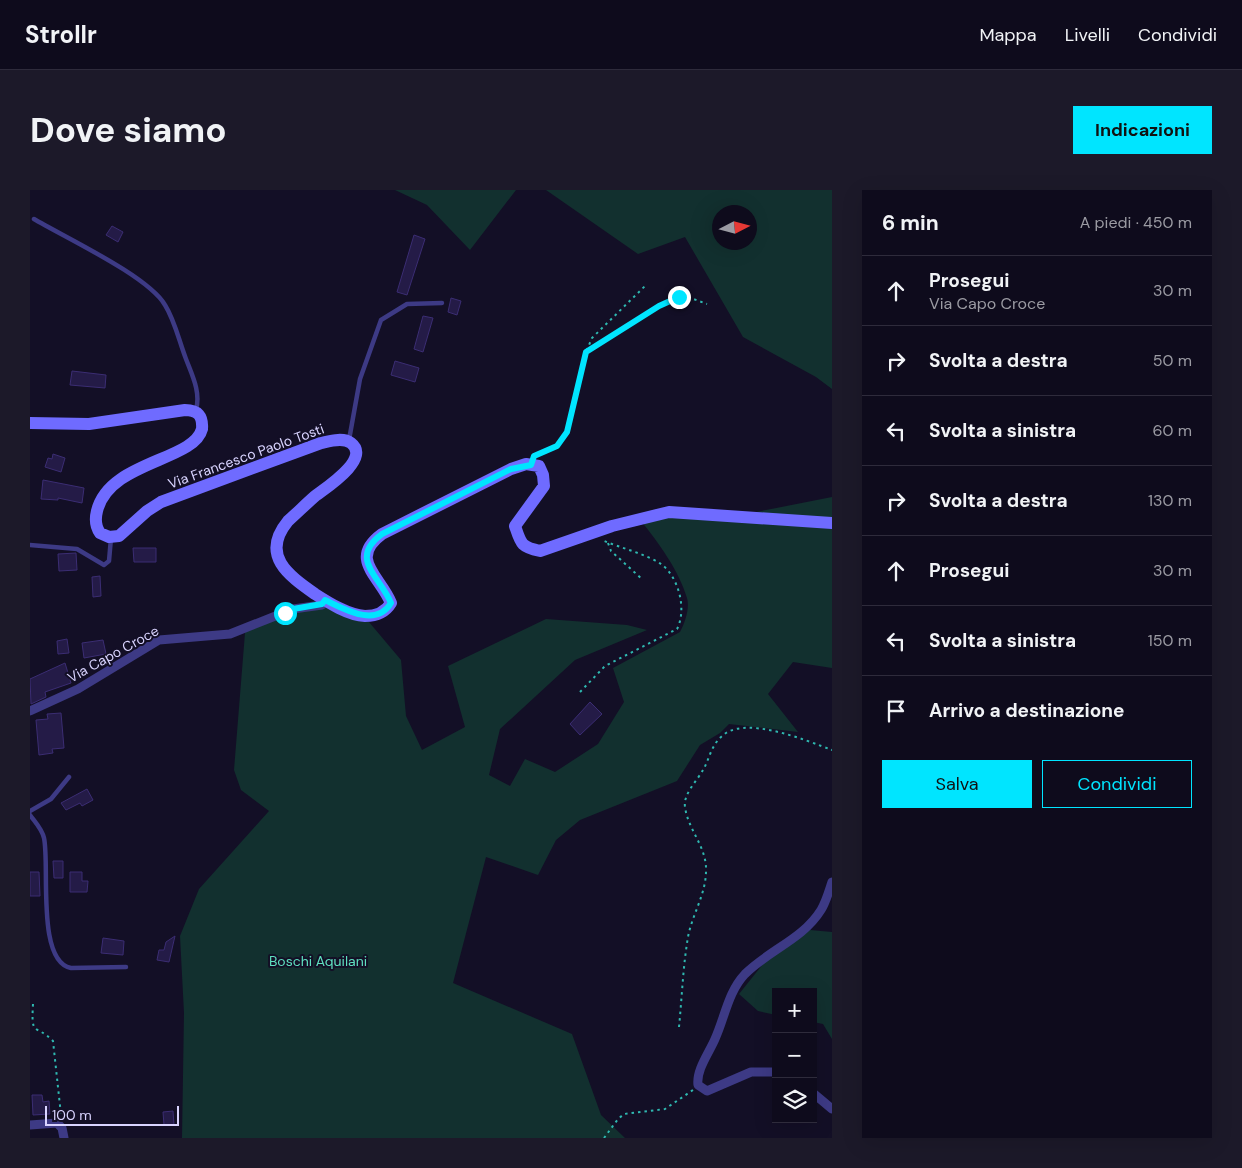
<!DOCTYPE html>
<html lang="it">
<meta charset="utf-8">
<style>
body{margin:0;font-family:"DM Sans",sans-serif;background:#1c1929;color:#f1f3f6}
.controls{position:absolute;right:15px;bottom:15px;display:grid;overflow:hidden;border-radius:0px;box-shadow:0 5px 20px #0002}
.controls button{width:45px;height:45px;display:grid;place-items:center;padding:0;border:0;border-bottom:1px solid #2e2b3b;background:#0e0b1c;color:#f1f3f6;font:25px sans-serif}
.compass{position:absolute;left:682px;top:15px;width:45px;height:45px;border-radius:50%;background:#0e0b1c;box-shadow:0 5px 20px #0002;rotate:84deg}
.scale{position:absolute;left:15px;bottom:12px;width:134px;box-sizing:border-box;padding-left:5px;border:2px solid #d9d4ff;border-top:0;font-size:14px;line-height:18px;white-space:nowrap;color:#d9d4ff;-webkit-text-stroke:4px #130f26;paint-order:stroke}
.stop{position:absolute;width:15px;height:15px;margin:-11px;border:4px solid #00e5ff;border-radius:50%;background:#fff}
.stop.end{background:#00e5ff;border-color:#fff;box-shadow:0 1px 5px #0008}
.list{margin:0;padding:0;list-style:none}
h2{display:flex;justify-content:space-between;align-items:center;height:65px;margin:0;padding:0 20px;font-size:21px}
h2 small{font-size:16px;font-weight:400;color:#9b9ba3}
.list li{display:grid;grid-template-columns:32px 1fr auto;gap:15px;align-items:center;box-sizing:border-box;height:70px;padding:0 20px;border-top:1px solid #2e2b3b}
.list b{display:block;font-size:19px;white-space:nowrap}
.list p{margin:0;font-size:16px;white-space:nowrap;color:#9b9ba3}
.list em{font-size:16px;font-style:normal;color:#9b9ba3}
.actions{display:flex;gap:10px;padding:15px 20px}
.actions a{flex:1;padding:11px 0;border:1px solid #00e5ff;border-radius:0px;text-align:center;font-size:18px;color:#00e5ff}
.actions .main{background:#00e5ff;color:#111}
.icon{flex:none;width:28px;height:28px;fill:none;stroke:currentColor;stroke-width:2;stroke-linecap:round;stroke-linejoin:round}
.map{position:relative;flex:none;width:802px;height:948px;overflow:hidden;border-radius:0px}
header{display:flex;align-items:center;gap:30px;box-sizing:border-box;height:70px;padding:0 25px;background:#0e0b1c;border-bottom:1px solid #2e2b3b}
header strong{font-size:24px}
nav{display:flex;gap:28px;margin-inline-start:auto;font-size:18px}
.intro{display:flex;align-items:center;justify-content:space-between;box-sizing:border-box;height:120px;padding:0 30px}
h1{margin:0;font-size:35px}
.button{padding:12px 22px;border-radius:0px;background:#00e5ff;color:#111;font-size:18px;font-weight:700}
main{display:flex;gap:30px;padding:0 30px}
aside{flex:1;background:#0e0b1c;border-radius:0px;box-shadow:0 5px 20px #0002}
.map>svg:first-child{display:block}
.green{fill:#12302f;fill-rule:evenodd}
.building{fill:#241b47;stroke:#3b2d73}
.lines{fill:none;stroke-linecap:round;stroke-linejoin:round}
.path{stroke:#2fb8b0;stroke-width:2;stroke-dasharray:2.5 4;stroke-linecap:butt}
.service{stroke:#3d3a85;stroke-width:4.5}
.minor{stroke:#3d3a85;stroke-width:9}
.secondary{stroke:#6f6bff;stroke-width:12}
.route{stroke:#00e5ff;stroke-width:6}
.labels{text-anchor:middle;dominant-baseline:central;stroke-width:4;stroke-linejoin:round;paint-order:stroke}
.street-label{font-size:14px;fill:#d9d4ff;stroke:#130f26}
.park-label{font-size:14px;fill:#5fe0c0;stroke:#130f26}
</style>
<header>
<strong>Strollr</strong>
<nav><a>Mappa</a><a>Livelli</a><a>Condividi</a></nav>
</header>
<div class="intro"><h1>Dove siamo</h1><a class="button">Indicazioni</a></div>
<main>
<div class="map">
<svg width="802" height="948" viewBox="0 0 802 948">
<rect width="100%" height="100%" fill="#130f26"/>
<path class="green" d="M365,0H486L440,60L397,15Z
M516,0H802V199L786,187L713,147L655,47L608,64ZM720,22V52H690V22Z
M802,307V478L763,472L738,504L768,542L699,534L690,543L670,555L647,591L550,630L526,650L508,685L456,667L423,793L542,844L571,925L595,948H152L154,823L150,746L169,699L239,621L211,600L204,580L215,443L222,435L292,415L339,432L371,470L376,526L392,560L435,537L418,476L516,429L597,435L617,440L545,470L470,539L459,585L480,596L495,569L525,582L568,554L594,512L583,478L650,442C655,433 660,418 657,408C649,381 629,353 611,331L639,326L711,325Z
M780,740L802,742V849L793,834L783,832V802H746V825L728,821L709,804L737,769Z"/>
<path class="building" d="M82,36L93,42L88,52L76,45Z
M384,45L395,49L377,105L367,102Z
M421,108L431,111L427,125L418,122Z
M393,126L403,128L393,162L384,159Z
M365,171L389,178L385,192L361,185Z
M42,181L76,185L75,198L40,195Z
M23,264L35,268L31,282L15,277L18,268L22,269Z
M13,290L54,298L52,313L28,308V310L11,309Z
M103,358H126V372H104Z
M46,363L47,380L29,381L28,364Z
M70,386L71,406L63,407L62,387Z
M37,449L39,463L28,464L27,451Z
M73,450L76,464L54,468L52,453Z
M35,473L41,493L15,502L16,507L1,514L0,489Z
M560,512L572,524L550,545L540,534Z
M31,523L34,558L22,559L23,563L9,565L6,530L18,529L17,524Z
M57,599L63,610L52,616L50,613L36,620L31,613Z
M23,671H33V688H24Z
M0,682H9L10,706H0Z
M40,682H52V691H58L57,702H40Z
M145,746L139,772L127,770L129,760H134L136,752Z
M73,748L94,751L93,765L71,763Z
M2,905H12L13,912L19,911L20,924L3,925Z
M143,921L144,935H134L133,922Z"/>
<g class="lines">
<path class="path" d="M556,162L638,111L658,107L677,114
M506,264L527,256L537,242L556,162L562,148L616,95
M578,353L581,361L613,390
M550,502L575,476L647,439C657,420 649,387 631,374C614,363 590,358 572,350
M3,814C1,848 5,833 23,851L31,925
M649,837C652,807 653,776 658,747C662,725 676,704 676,681C677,657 658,640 655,617C653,604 667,591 673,580C679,570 681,556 691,547C713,524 775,550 802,560
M574,948L588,929L594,924L635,919L663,900"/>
<path class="service" d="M4,29C36,48 118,86 135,115C145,131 149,151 156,169C162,185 171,202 166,220
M319,250L330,189L351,130L377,114L412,113
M0,355L47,359L74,375L79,371L81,348
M0,621L21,609L39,587
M0,625C5,632 12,639 14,648C20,675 6,771 41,778L96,777"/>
<path class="minor" d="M0,521L48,499L129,450L200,444L263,419L292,415L295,410
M746,882H721L677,901L668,895C666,880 679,863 685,849C695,827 698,802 715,784C739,760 773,749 791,720C796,712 799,701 802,692
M783,903L802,919
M0,935L27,933L32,938L34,948"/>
<path class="secondary" d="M0,233L59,234L155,220C168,220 173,226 172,239C164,271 79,271 67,321C65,329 65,336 70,343L79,347L89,346L117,321L131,312L291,253C300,251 313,247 321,253C342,269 294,299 284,307C275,315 267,323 258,331C230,365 258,385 285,404C299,413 318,425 335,426C346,426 355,423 361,413C350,386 318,369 352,344L481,279L496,274L509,276L513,285L514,296L485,336C491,354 491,357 510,361L582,336L639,322L802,333"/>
</g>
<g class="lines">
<path class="route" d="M255,423L263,419L292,414L295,410C314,419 346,438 361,413C350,386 318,369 352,344L481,279L501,275L504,266L527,256L537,242L556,162L629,116L649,107"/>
</g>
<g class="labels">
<g class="street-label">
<text transform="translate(216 266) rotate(-20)">Via Francesco Paolo Tosti</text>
<text transform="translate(83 464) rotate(-29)">Via Capo Croce</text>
</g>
<g class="park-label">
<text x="288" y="771">Boschi Aquilani</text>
</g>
</g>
</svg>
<div class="controls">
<button>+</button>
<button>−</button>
<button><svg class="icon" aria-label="layers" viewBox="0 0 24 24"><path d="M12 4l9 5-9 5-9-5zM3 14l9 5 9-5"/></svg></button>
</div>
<svg class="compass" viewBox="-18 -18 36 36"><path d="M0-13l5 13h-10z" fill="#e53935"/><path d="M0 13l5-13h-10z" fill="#9b9ba3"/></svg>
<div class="scale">100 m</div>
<div class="stop" style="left:255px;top:423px"></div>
<div class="stop end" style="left:649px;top:107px"></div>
</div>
<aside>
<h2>6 min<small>A piedi · 450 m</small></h2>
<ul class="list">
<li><svg class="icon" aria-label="ahead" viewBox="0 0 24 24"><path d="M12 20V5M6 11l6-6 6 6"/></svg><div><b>Prosegui</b><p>Via Capo Croce</p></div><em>30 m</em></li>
<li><svg class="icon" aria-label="right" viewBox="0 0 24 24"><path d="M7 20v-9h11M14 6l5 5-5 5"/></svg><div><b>Svolta a destra</b></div><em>50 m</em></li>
<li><svg class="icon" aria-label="left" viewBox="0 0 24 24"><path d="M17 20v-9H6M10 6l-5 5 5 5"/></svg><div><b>Svolta a sinistra</b></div><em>60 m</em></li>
<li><svg class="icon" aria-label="right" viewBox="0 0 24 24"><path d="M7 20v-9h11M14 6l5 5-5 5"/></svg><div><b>Svolta a destra</b></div><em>130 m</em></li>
<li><svg class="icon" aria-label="ahead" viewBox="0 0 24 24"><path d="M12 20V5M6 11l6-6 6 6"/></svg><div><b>Prosegui</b></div><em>30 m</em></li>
<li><svg class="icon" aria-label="left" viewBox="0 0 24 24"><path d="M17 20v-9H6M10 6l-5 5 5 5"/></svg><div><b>Svolta a sinistra</b></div><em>150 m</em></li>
<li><svg class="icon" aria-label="arrive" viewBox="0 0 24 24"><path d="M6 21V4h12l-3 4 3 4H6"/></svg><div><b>Arrivo a destinazione</b></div></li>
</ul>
<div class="actions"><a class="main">Salva</a><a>Condividi</a></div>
</aside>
</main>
